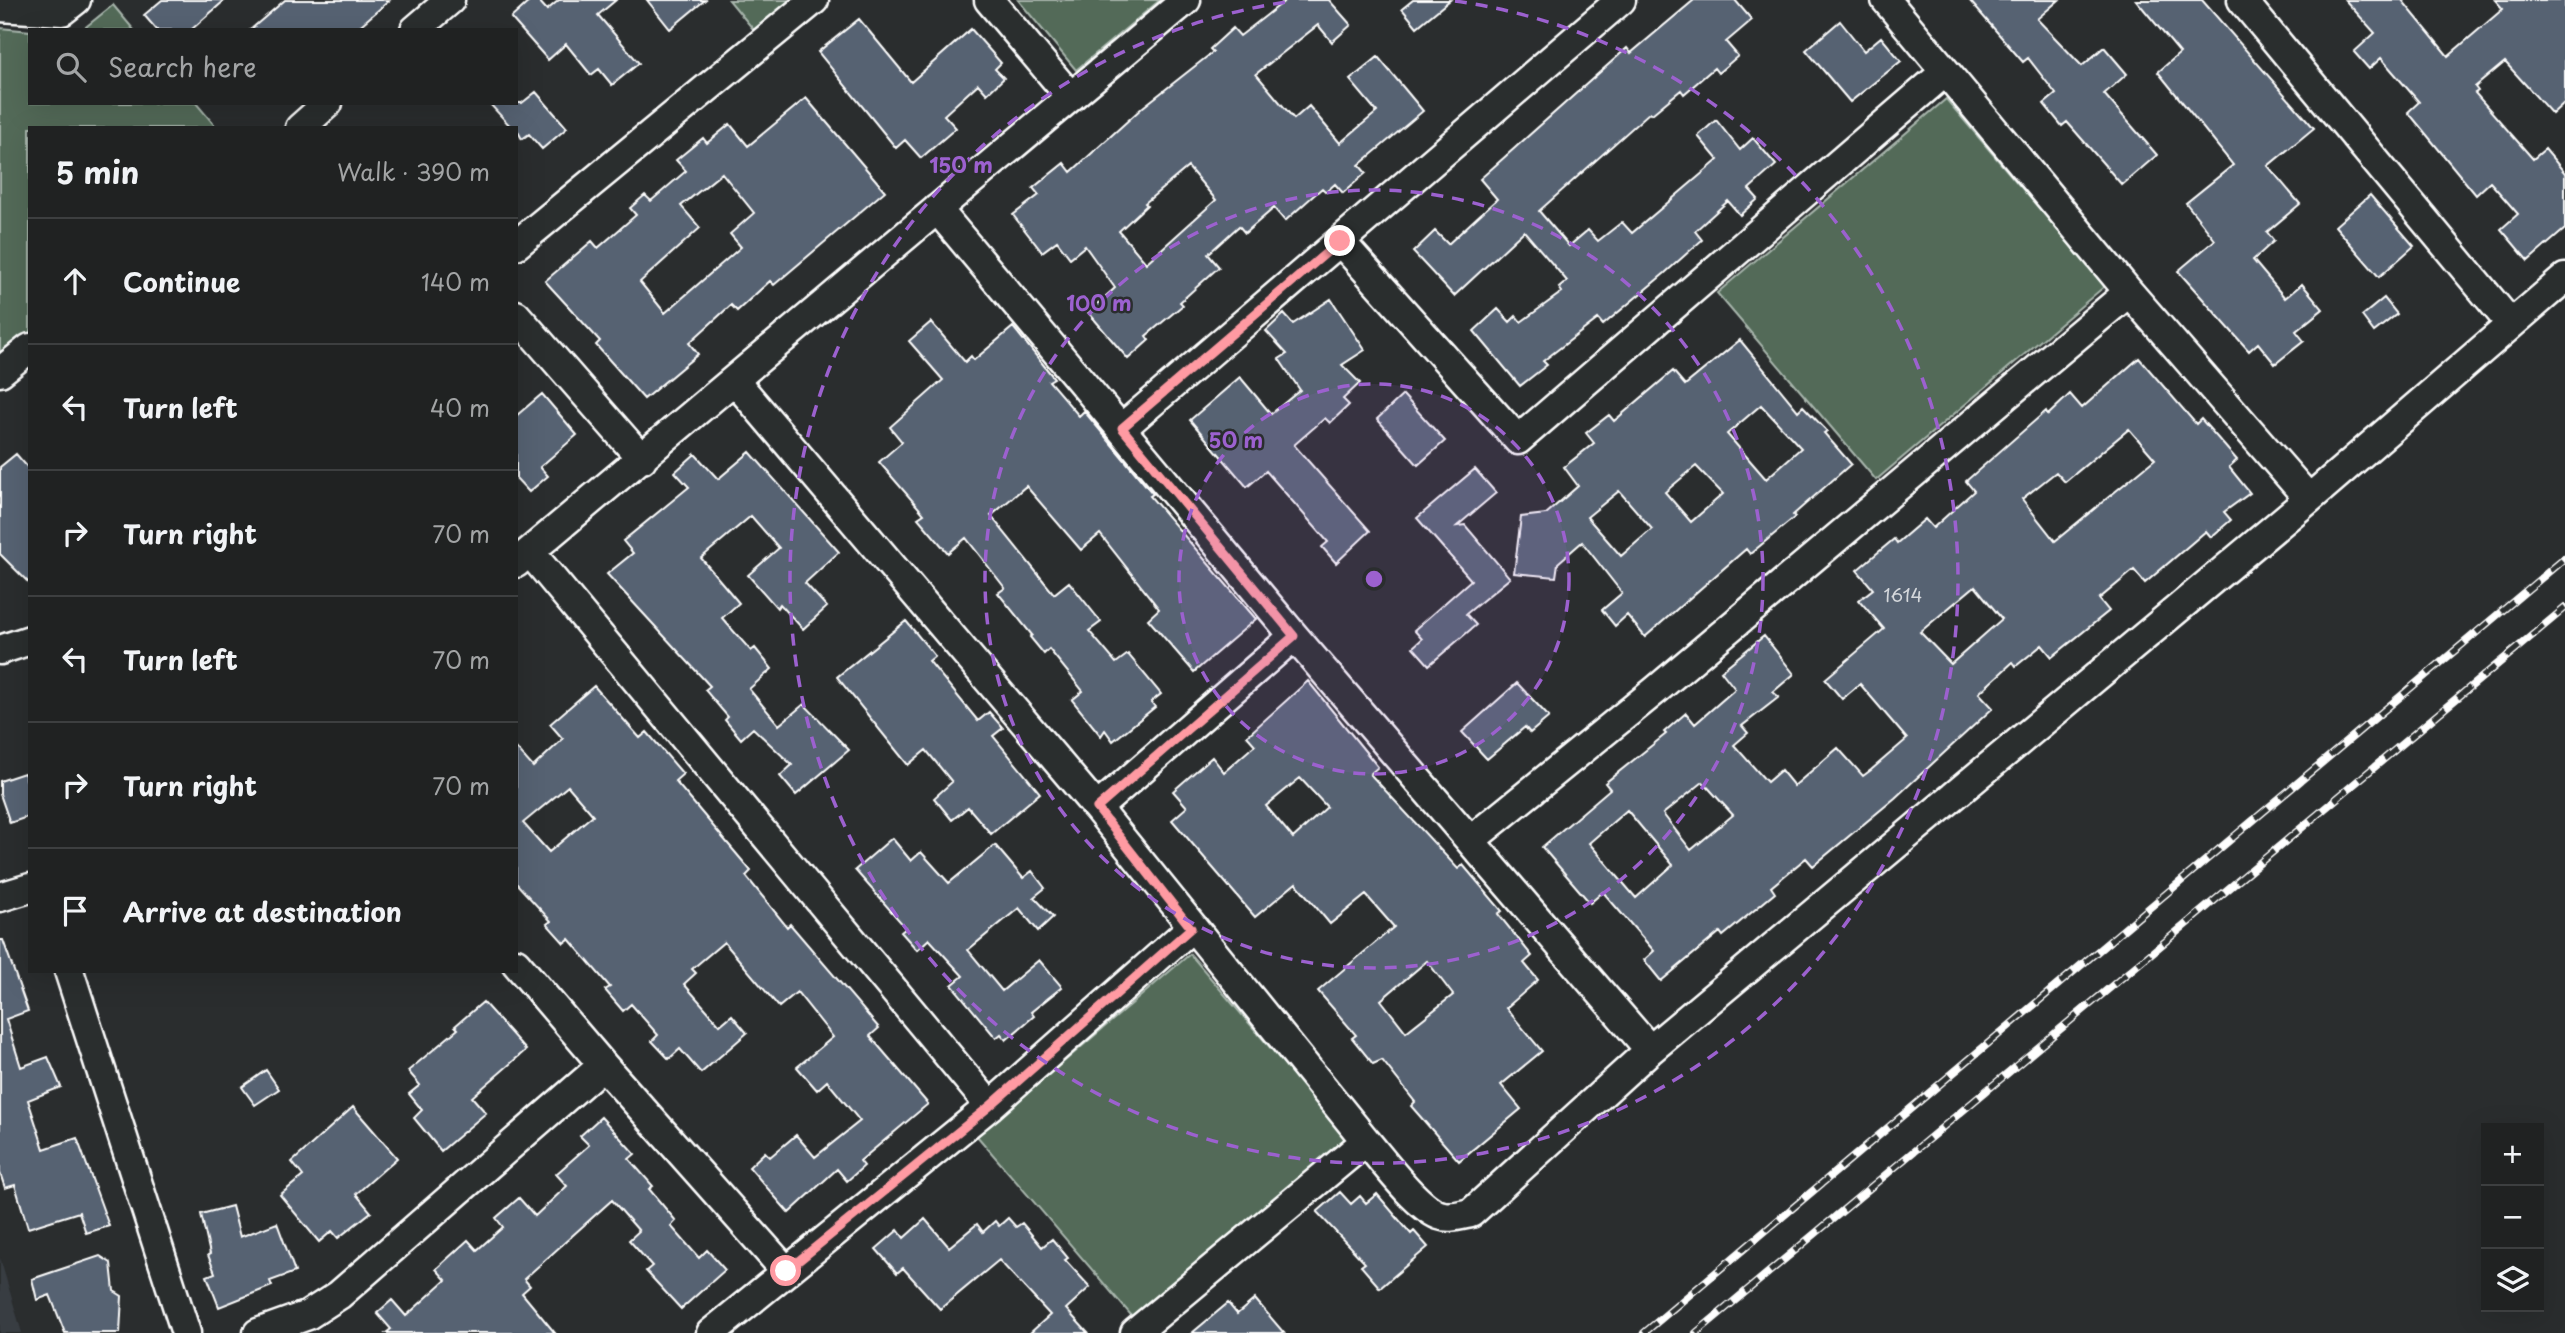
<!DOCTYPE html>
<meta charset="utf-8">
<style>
body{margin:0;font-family:"Playpen Sans",sans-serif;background:#2d2f2f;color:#f1f3f6}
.controls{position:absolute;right:21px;bottom:21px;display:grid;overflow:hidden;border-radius:0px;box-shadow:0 7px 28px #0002}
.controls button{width:63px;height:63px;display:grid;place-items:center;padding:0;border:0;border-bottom:2px solid #3d3f40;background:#202222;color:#f1f3f6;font:35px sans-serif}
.stop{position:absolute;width:21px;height:21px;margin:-16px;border:5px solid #ff9aa2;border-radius:50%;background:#fff}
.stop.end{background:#ff9aa2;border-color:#fff;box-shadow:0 2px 7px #0008}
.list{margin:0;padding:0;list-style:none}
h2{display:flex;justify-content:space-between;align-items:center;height:91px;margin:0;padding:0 28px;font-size:30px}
h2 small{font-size:23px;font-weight:400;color:#a2a4a5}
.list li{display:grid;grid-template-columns:46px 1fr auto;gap:21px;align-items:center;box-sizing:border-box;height:126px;padding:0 28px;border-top:2px solid #3d3f40}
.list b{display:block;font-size:26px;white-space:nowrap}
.list em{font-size:23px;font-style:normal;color:#a2a4a5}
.icon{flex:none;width:38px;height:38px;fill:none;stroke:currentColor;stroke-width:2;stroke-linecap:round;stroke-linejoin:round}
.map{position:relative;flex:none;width:2565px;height:1333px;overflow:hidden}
.search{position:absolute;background:#202222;box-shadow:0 7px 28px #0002;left:28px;top:28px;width:490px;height:77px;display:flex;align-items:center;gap:18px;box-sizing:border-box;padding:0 24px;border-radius:0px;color:#a2a4a5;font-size:26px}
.panel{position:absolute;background:#202222;box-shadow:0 7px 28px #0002;left:28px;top:126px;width:490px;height:847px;border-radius:0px}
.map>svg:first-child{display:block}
.built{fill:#383d42}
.green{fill:#526b59;stroke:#a8b5ac;stroke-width:2}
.building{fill:#576272;stroke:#fff;stroke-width:2;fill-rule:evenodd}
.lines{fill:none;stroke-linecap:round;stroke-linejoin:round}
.minor-casing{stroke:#fff;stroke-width:33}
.minor{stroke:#2a2d2e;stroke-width:28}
.rail-casing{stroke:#fff;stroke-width:8}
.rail{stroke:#2a2d2e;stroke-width:5;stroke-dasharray:16;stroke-linecap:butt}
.route{stroke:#ff9aa2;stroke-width:9}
.ring{fill:none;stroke:#9c61cf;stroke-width:3.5;stroke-dasharray:12 9}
.labels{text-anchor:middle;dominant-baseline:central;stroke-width:5;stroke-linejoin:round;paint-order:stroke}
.number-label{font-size:18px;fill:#d5d8dc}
.centre{fill:#9c61cf;stroke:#2a2d2e;stroke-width:3.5}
.ring-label{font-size:21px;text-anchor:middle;font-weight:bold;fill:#9c61cf;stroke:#2a2d2e;stroke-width:5;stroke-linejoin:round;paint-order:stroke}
</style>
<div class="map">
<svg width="2565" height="1333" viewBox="0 0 2565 1333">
<rect width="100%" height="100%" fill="#2a2d2e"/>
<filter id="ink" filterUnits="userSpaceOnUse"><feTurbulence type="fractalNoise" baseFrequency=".0143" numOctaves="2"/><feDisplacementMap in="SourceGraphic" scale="14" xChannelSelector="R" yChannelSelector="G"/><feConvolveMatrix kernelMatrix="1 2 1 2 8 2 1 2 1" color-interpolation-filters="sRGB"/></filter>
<g filter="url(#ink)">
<path class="built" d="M0,1258L22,1333H0Z"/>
<path class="green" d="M729,0H800L758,35Z
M1018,0H1160L1076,70Z
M113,5L134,30H82Z
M0,28L30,31V103H196L217,128H30V335L0,359Z
M1946,99L2105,286L1876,480L1717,293Z
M1190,954L1349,1140L1137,1322L977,1136Z"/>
<path class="building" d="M162,0H225L191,30H157L144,15Z
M285,0H390L355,30H250Z
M531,0H538L547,10L559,0H616L598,15L639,63L612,85L599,69L591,75L566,44L548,60L511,18Z
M647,0H705L670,29Z
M1286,0H1329L1351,25L1332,42L1318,25L1256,74L1294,119L1309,106L1340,143L1377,112L1350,80L1378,57L1423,111L1359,165L1366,173L1343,193L1335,184L1326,192L1322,188L1285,221L1274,208L1245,233L1239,226L1208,254L1219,267L1180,302L1183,305L1146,336L1149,340L1128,359L1088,312L1115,288L1085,246L1070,258L1057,241L1042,252L1013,215L1039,195L1033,188L1064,163L1071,172L1143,107L1213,52L1210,49L1233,28L1240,36ZM1188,167L1216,200L1146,263L1119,231L1147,205L1145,203Z
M1413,0H1450L1417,27L1402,9Z
M1694,0H1735L1752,20L1726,42L1738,56L1718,73L1714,68L1684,94L1681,90L1652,114L1650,112L1539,211L1569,246L1588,230L1598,241L1622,222L1632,233L1718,160L1698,136L1716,120L1740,150L1753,138L1776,165L1749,189L1758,199L1740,215L1728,201L1695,231L1702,240L1665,273L1603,325L1598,319L1543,361L1547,365L1520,386L1474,331L1498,309L1510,322L1516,316L1521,322L1562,292L1559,288L1567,281L1524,231L1454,296L1413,252L1435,231L1448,244L1497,199L1480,179L1627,48L1631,53Z
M1969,0H2059L2037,19L2082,66L2104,47L2127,74L2104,94L2157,155L2122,185L2067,122L2062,126L2044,104L2056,94L2028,58L2023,62Z
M2136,0H2202L2314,128L2268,166L2300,204L2267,232L2274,241L2253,260L2285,298L2302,284L2323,309L2296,331L2304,341L2275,364L2258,343L2249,351L2178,271L2215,240L2186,203L2233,165L2158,72L2180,53Z
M2345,0H2402L2448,56L2503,9L2495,0H2565V102L2552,114L2505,62L2475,87L2478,91L2475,93L2533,159L2545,149L2565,173V229L2528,261L2501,229L2518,214L2490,182L2476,195L2408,112L2419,102L2381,58L2369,69L2354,52L2375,33Z
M859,19L911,82L971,29L1001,63L995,69L1004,78L987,94L978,84L944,115L956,128L921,158L905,140L896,148L818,52Z
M1840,21L1864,51L1881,37L1901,61L1850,102L1806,50Z
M536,92L567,128L542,149L529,134L522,139L516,128H512L489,103H522Z
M806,98L885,191L774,285L770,281L737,311L731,305L689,343L698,354L644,399L596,345L600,341L545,281L592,241L598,248L636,215L630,208L645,195L651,201L686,171L676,160L703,138L707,143L730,124L748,146ZM722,173L754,213L730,234L741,247L665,313L640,282L700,228L681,206Z
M2370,195L2414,246L2379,277L2335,226Z
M2384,298L2397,314L2374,332L2362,316Z
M1331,299L1365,350L1342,365L1360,383L1343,399L1349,405L1330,423L1325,418L1294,445L1370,531L1336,563L1322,547L1328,542L1266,471L1247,487L1190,420L1240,377L1271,414L1300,390L1279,359L1287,354L1266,331L1284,314L1293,324Z
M931,322L965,362L971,356L974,360L1013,327L1054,378L1049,381L1079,416L1084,411L1153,494L1150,496L1256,619L1194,672L1148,619L1159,609L1100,534L1081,550L1026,486L991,516L1054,594L1069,582L1101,622L1089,631L1116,663L1128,654L1161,694L1151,702L1155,707L1113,741L1105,730L1101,736L1072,700L1083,691L1049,649L1044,654L1030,637L1032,635L998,593L1005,588L966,538L948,553L918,518L924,514L879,462L902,442L890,427L943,380L909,341Z
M1740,340L1798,411L1803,406L1827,431L1824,433L1851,464L1793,515L1795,517L1750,554L1746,549L1645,637L1627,615L1615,626L1602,610L1622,593L1582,542L1558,563L1556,577L1514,573L1521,517L1546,514L1578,486L1564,467L1594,443L1586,433L1609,415L1614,421L1673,371L1685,385ZM1761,405L1801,448L1766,479L1727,434ZM1696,466L1723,494L1691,522L1665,492ZM1619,491L1652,529L1621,556L1587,517Z
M2139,358L2196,424L2201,419L2237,460L2229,467L2250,493L2224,512L2231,520L2211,537L2206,531L2145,583L2134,570L2099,599L2109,611L2052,657L2042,645L2016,666L2013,662L1979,693L1993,708L1895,798L1813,866L1806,858L1771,887L1775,893L1723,936L1720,932L1661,981L1644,960L1654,951L1603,892L1590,903L1542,847L1610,789L1605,783L1666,734L1664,732L1686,713L1695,724L1735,689L1721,671L1764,636L1794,674L1773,692L1779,697L1742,726L1748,733L1734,745L1767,782L1781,770L1794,786L1838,748L1863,776L1871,770L1907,739L1860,684L1842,699L1825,679L1884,629L1859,600L1873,589L1857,570L1894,539L1897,543L1925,519L1933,528L1974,491L1966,481L2046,411L2048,415L2070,394L2082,408ZM2129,429L2155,459L2055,541L2022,499L2056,472L2065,482ZM1975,586L2002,619L1951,664L1920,632ZM1703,782L1733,815L1691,850L1663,814ZM1627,810L1673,865L1636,898L1589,843Z
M542,394L577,435L540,467L548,476L529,492L516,478V416Z
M1403,395L1445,441L1418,465L1377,419Z
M750,452L839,552L805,583L827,607L803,629L780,604L777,608L748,575L779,548L751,516L701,558L739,603L722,618L751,651L755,648L772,669L749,689L779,725L804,704L849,750L796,795L780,776L792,765L753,728L741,739L725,720L728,717L705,690L710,686L607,574L633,553L623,541L689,487L675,472L695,454L718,479Z
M16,454L30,470V584L0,554V467Z
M1475,469L1496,493L1457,526L1465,525L1510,578L1466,614L1476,625L1429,665L1413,647L1422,639L1414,630L1471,580L1417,518Z
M906,621L935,656L929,661L978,721L989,712L1003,728L993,736L1040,793L991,834L968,807L952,820L934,798L952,782L926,750L908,765L837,677Z
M1308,681L1378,767L1370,774L1458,869L1463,865L1502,911L1498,914L1532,956L1524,963L1538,980L1506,1008L1542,1051L1501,1085L1521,1109L1459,1161L1411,1106L1415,1102L1382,1060L1373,1064L1352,1038L1356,1035L1318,991L1394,927L1366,895L1330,924L1296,883L1255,917L1172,820L1187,807L1173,791L1212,757L1224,772L1255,745L1247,736ZM1300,778L1327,807L1293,838L1266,806ZM1427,961L1453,995L1406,1032L1381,1000Z
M1517,683L1549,717L1530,733L1525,727L1487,759L1462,732Z
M594,686L640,738L647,732L683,774L675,781L751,871L746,876L787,927L790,924L879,1028L870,1036L928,1104L860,1161L864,1166L847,1181L837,1169L789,1213L749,1167L765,1152L770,1157L796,1135L815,1157L860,1121L827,1081L817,1090L797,1067L833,1037L797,992L779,1007L724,942L692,969L696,973L684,984L720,1025L732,1015L747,1033L701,1073L680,1049L669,1059L652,1041L658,1035L631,1004L623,1011L605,990L610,987L569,939L564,943L547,924L551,921L516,883V748L533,767L563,739L550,724ZM568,786L593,815L549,852L523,823Z
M24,773L30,790V816L10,823L0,794V781Z
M892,838L911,861L921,852L949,883L995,845L1023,878L1032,871L1045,888L1034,897L1053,917L1038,931L1019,908L968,950L1002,991L1039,960L1062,987L1031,1012L1034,1016L1006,1040L1001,1034L996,1038L952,985L963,976L929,939L917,950L901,932L906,928L855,870Z
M0,940H3L28,1011L6,1019L21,1067L48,1057L61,1087L28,1100L44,1149L77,1138L109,1226L86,1233L79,1212L28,1228L15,1185L5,1188L0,1173Z
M483,1002L526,1050L472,1097L486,1113L441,1151L414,1118L422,1110L409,1094L420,1085L408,1071L458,1029L455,1026Z
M266,1070L279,1089L255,1105L242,1087Z
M353,1107L397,1158L356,1194L371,1212L338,1238L332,1231L319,1242L280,1195L303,1176L292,1162Z
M601,1117L635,1154L629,1159L653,1186L649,1189L676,1221L671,1226L699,1258L707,1250L725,1270L681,1309L646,1271L652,1266L629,1240L639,1231L612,1200L524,1279L530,1286L522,1293L555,1333H386L391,1329L377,1313L392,1300L406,1316L446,1280L436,1269L468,1240L477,1250L503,1227L496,1218L519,1198L535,1216L567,1186L556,1174L589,1145L580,1136Z
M1340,1192L1351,1204L1360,1196L1366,1203L1377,1194L1411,1234L1414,1231L1428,1247L1380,1288L1361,1266L1365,1263L1317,1212Z
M232,1206L240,1237L277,1223L295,1272L270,1281L272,1286L219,1307L207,1276L215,1273L208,1255L210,1254L201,1214Z
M1008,1218L1016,1227L1022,1223L1042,1247L1052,1239L1068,1258L1065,1260L1090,1287L1066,1309L1088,1333H1030L1050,1315L999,1260L940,1309L903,1268L897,1273L876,1249L898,1230L904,1238L925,1219L949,1247L977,1224L983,1232L995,1221L999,1226Z
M100,1256L111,1263L114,1291L122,1296L120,1333H65L50,1295L37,1300L32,1279Z
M1255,1299L1284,1333H1192L1228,1303L1237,1314Z"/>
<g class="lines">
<g class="minor-casing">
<path id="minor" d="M989,0L1070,96
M2242,0L2510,323
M0,7L62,11L76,0
M415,30L450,0
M300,128L328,103
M937,209L1294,636L1650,1050
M1340,241L1518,440L1945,72
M516,245L814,0
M2129,292L2309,499
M516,315L642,459
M0,372L30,348
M735,381L1097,808L1366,1141L1135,1333
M1122,428L1621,0
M530,552L990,1106
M516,563L1186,0
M0,650L30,640
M1097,808L1294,636
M1471,840L1656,690L2129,292L1886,0
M0,897L30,888
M516,963L603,1065L786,1271
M69,971L186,1333
M1366,1141C1383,1161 1416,1206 1439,1215C1450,1219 1461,1215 1471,1213L1650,1050L2309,499L2565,278
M258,1333L308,1315L339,1295L603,1065
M711,1333L990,1106L1191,928"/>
</g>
<use href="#minor" class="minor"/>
<g class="rail-casing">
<path id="rail" d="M1644,1333L2565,558
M1696,1333L2565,608"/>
</g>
<use href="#rail" class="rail"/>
</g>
</g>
<g class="lines" filter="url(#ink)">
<path class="route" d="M786,1271L990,1106L1191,928L1097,808L1294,636L1122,428L1340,241"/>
</g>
<circle cx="1374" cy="579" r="195" fill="#9c61cf" fill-opacity=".12"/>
<g class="ring">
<circle cx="1374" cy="579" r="195"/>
<circle cx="1374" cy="579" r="389"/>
<path d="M1455 1A584 584 0 1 1 1293 1"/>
</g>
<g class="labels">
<g class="number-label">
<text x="1903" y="594">1614</text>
</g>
</g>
<circle cx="1374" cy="579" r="10" class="centre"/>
<g class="ring-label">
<text x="961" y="173">150 m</text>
<text x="1099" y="311">100 m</text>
<text x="1236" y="448">50 m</text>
</g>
</svg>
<div class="controls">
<button>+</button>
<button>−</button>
<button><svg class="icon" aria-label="layers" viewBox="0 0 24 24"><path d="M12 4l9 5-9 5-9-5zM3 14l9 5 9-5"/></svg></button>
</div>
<div class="stop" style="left:786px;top:1271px"></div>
<div class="stop end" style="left:1340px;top:241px"></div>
<div class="search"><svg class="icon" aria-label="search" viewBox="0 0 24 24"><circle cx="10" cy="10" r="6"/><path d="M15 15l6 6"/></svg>Search here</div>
<section class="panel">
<h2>5 min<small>Walk · 390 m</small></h2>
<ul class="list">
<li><svg class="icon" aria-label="ahead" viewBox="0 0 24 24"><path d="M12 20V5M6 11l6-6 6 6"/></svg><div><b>Continue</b></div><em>140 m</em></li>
<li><svg class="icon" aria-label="left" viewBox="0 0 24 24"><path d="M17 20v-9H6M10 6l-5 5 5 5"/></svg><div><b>Turn left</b></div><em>40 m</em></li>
<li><svg class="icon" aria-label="right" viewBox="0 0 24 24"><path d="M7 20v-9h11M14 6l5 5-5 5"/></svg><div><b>Turn right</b></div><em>70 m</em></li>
<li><svg class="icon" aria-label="left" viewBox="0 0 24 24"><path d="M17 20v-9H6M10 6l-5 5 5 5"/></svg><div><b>Turn left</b></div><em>70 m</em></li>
<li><svg class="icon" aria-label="right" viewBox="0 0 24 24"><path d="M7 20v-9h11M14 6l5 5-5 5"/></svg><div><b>Turn right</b></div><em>70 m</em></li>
<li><svg class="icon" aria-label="arrive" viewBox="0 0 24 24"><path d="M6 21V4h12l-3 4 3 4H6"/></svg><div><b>Arrive at destination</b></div></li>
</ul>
</section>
</div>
